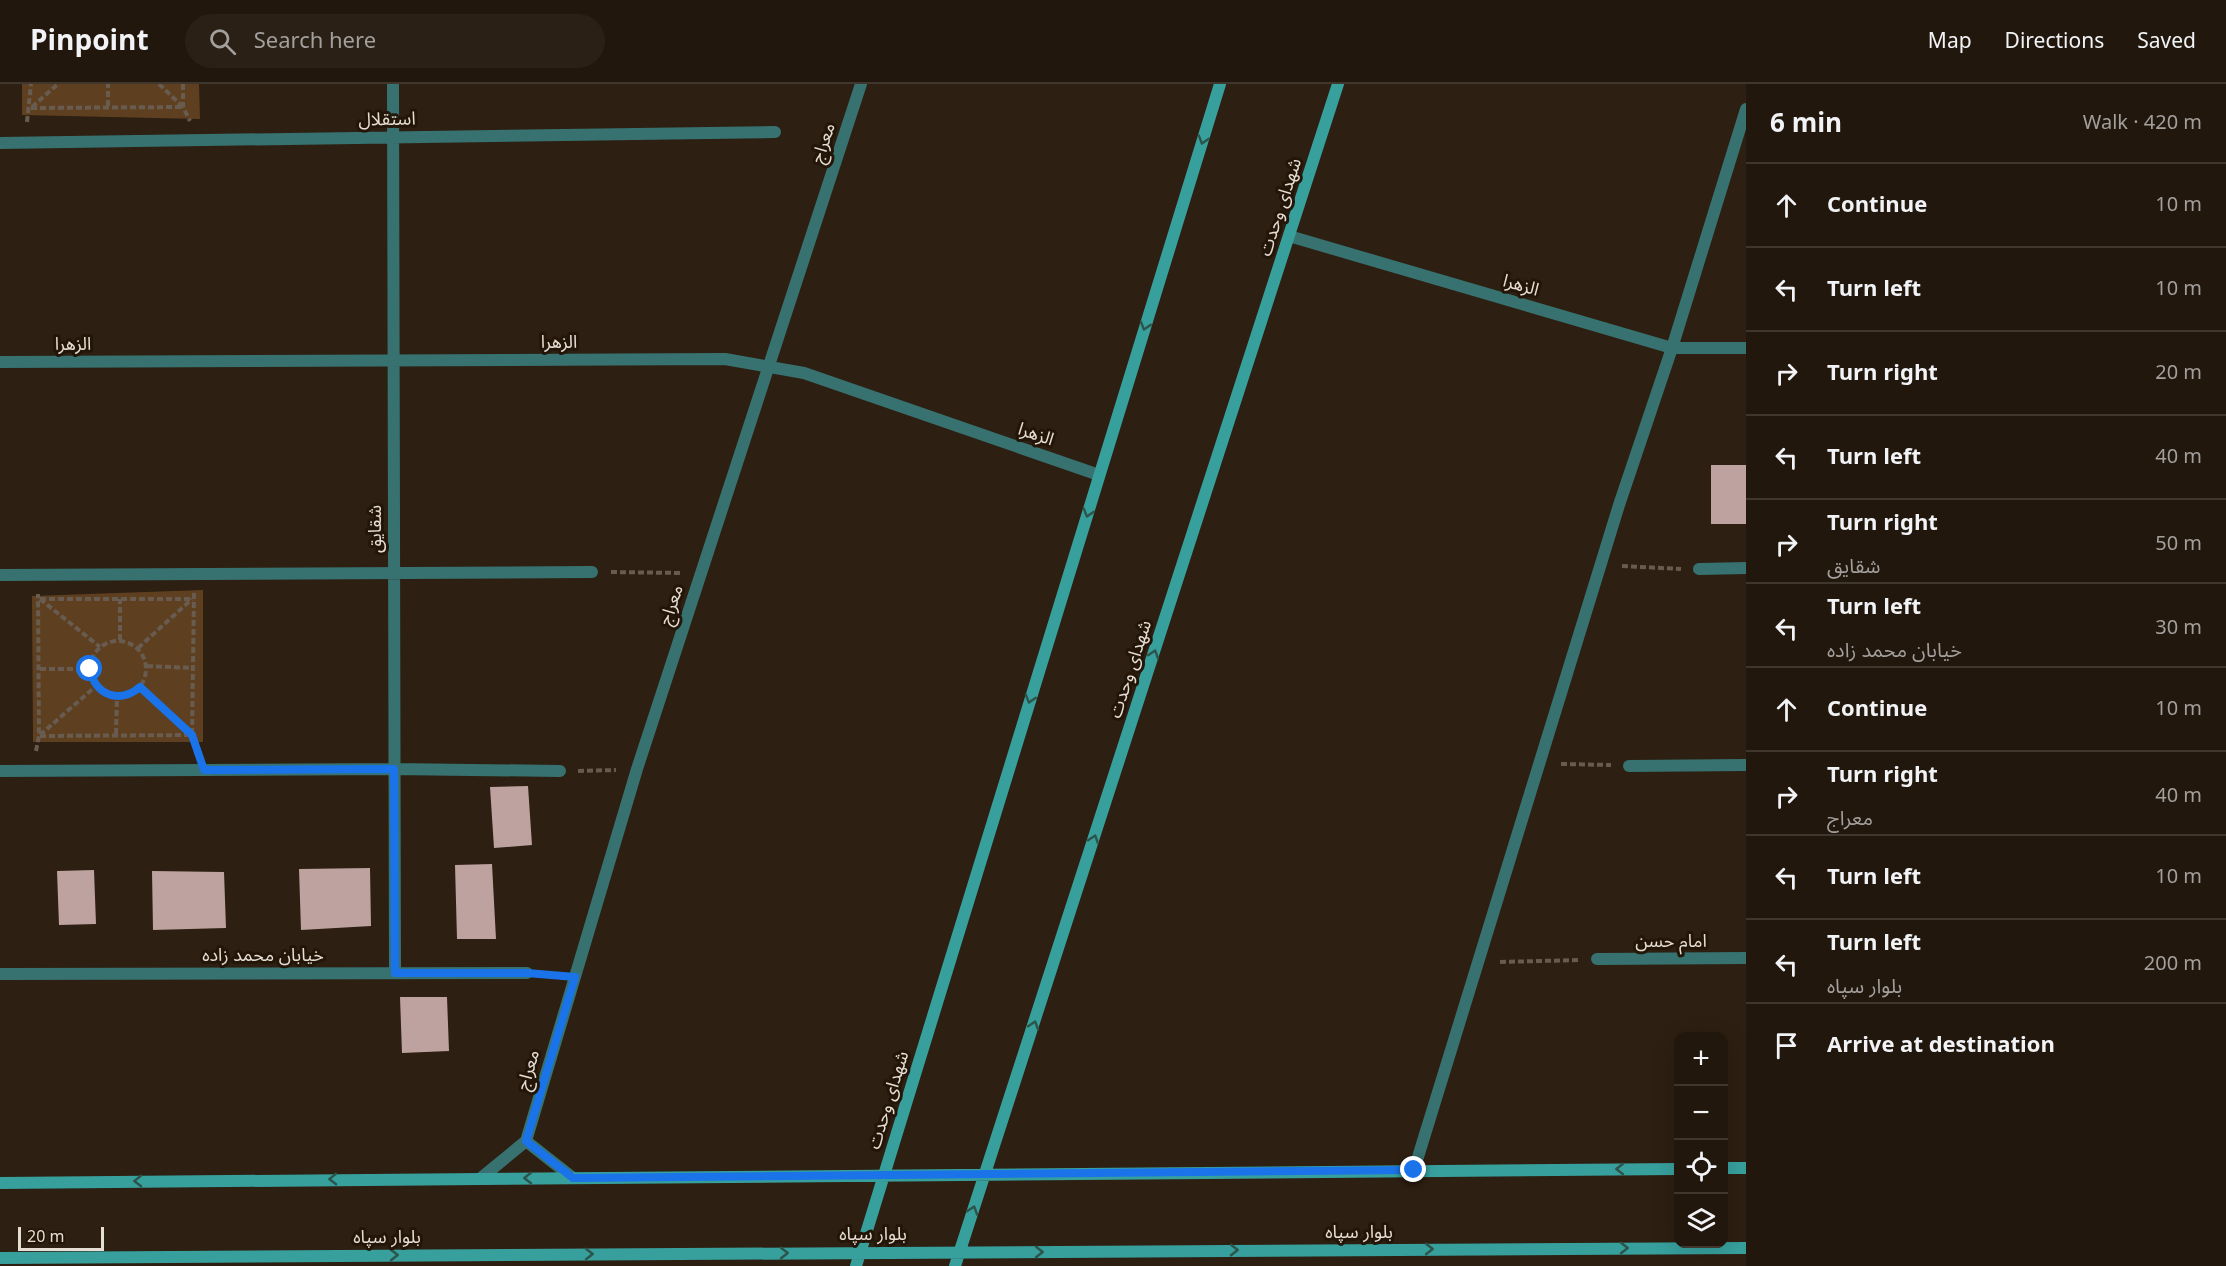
<!DOCTYPE html>
<meta charset="utf-8">
<style>
body{margin:0;font-family:Georgia,"Noto Sans Arabic",serif;background:#2a2016;color:#f1f3f6}
.controls{position:absolute;right:18px;bottom:18px;display:grid;overflow:hidden;border-radius:12px;box-shadow:0 6px 24px #0002}
.controls button{width:54px;height:54px;display:grid;place-items:center;padding:0;border:0;border-bottom:2px solid #3f362e;background:#22170d;color:#f1f3f6;font:30px sans-serif}
.scale{position:absolute;left:18px;bottom:15px;width:86px;box-sizing:border-box;padding-left:6px;border:3px solid #e6ddd4;border-top:0;font-size:16px;line-height:21px;white-space:nowrap;color:#e6ddd4;-webkit-text-stroke:4px #231608;paint-order:stroke}
.stop{position:absolute;width:18px;height:18px;margin:-14px;border:4px solid #1a73e8;border-radius:50%;background:#fff}
.stop.end{background:#1a73e8;border-color:#fff;box-shadow:0 2px 6px #0008}
.list{margin:0;padding:0;list-style:none}
h2{display:flex;justify-content:space-between;align-items:center;height:78px;margin:0;padding:0 24px;font-size:26px}
h2 small{font-size:20px;font-weight:400;color:#a29f9d}
.list li{display:grid;grid-template-columns:39px 1fr auto;gap:18px;align-items:center;box-sizing:border-box;height:84px;padding:0 24px;border-top:2px solid #3f362e}
.list b{display:block;font-size:22px;white-space:nowrap}
.list p{margin:0;font-size:20px;white-space:nowrap;color:#a29f9d}
.list em{font-size:20px;font-style:normal;color:#a29f9d}
.icon{flex:none;width:33px;height:33px;fill:none;stroke:currentColor;stroke-width:2;stroke-linecap:round;stroke-linejoin:round}
.map{position:relative;flex:none;width:1746px;height:1182px;overflow:hidden}
header{display:flex;align-items:center;gap:36px;box-sizing:border-box;height:84px;padding:0 30px;background:#22170d;border-bottom:2px solid #3f362e}
header strong{font-size:28px}
nav{display:flex;gap:33px;margin-inline-start:auto;font-size:21px}
.search{width:420px;height:54px;background:#2a2016;display:flex;align-items:center;gap:15px;box-sizing:border-box;padding:0 21px;border-radius:33px;color:#a29f9d;font-size:22px}
main{display:flex}
aside{flex:1;background:#22170d}
.map>svg:first-child{display:block}
.green{fill:#5e4021}
.building{fill:#bda2a0}
.lines{fill:none;stroke-linecap:round;stroke-linejoin:round}
.path{stroke:#685b4f;stroke-width:4;stroke-dasharray:6 3;stroke-linecap:butt}
.street{stroke:#377270;stroke-width:12}
.secondary{stroke:#37a09d;stroke-width:12}
.oneway{stroke:#2c544b}
.route{stroke:#1a73e8;stroke-width:8}
.labels{text-anchor:middle;dominant-baseline:central;stroke-width:6;stroke-linejoin:round;paint-order:stroke}
.street-label{font-size:18px;fill:#e6ddd4;stroke:#231608}
</style>
<header>
<strong>Pinpoint</strong>
<div class="search"><svg class="icon" aria-label="search" viewBox="0 0 24 24"><circle cx="10" cy="10" r="6"/><path d="M15 15l6 6"/></svg>Search here</div>
<nav><a>Map</a><a>Directions</a><a>Saved</a></nav>
</header>
<main>
<div class="map">
<svg width="1746" height="1182" viewBox="0 0 1746 1182">
<rect width="100%" height="100%" fill="#2d1f11"/>
<path class="green" d="M22,0H199L200,35L22,31Z
M203,506V658H33L32,512Z"/>
<path class="building" d="M1711,381H1746V440H1711Z
M528,702L532,761L494,764L490,703Z
M492,780L496,855H457L455,781Z
M370,784L371,842L301,846L299,785Z
M94,786L96,840L59,841L57,787Z
M152,787L224,788L226,844L153,846Z
M400,913H447L449,967L402,969Z"/>
<g class="lines">
<path class="path" d="M159,0L183,23
M183,0V23L190,37
M108,22V0
M32,23L58,0
M31,24L183,23
M27,38L31,0
M1622,482L1681,485
M611,488L681,489
M194,509L192,651L197,665
M40,515H192
M40,515L100,563
M120,556V515
M90 585a28 28 0 1 1 56 0a28 28 0 1 1-56 0Z
M138,564L192,515
M147,582L192,584
M40,585H90
M140,603L192,651
M116,650L117,613
M40,651L96,602
M40,652L192,651
M36,667L39,652L38,510
M1561,680L1611,681
M578,687L616,686
M1500,878L1579,876"/>
<path class="street" d="M393,0L395,889
M0,59L775,48
M1289,152L1672,264H1746
M0,278L725,275L804,289L1099,391
M1699,485L1746,484
M0,491L592,488
M1629,682L1746,681
M0,687L394,685L560,687
M1597,875L1746,874
M0,890L527,889
M526,1057L637,685L861,0
M526,1057L573,1094
M1414,1086L1619,421L1672,264L1746,25
M481,1094L526,1057"/>
<path class="secondary" d="M1724,1084H1746
M0,1099L1678,1085
M0,1174L1746,1164
M856,1182L1220,0
M955,1182L1338,0"/>
</g>
<defs><path id="oneway-chevron" d="M-2-3.5L2.5 0L-2 3.5" fill="none" stroke-width="1.6" stroke-linecap="round" stroke-linejoin="round" transform="scale(1.5)"/></defs>
<g class="oneway">
<use href="#oneway-chevron" transform="translate(1203 56) rotate(107)"/>
<use href="#oneway-chevron" transform="translate(1145 242) rotate(107)"/>
<use href="#oneway-chevron" transform="translate(1088 429) rotate(107)"/>
<use href="#oneway-chevron" transform="translate(1154 570) rotate(-72)"/>
<use href="#oneway-chevron" transform="translate(1030 615) rotate(107)"/>
<use href="#oneway-chevron" transform="translate(1094 755) rotate(-72)"/>
<use href="#oneway-chevron" transform="translate(1034 941) rotate(-72)"/>
<use href="#oneway-chevron" transform="translate(1620 1085) rotate(180)"/>
<use href="#oneway-chevron" transform="translate(528 1094) rotate(180)"/>
<use href="#oneway-chevron" transform="translate(333 1095) rotate(179)"/>
<use href="#oneway-chevron" transform="translate(138 1097) rotate(179)"/>
<use href="#oneway-chevron" transform="translate(973 1126) rotate(-72)"/>
<use href="#oneway-chevron" transform="translate(1624 1164)"/>
<use href="#oneway-chevron" transform="translate(1429 1165)"/>
<use href="#oneway-chevron" transform="translate(1234 1166)"/>
<use href="#oneway-chevron" transform="translate(1039 1168)"/>
<use href="#oneway-chevron" transform="translate(784 1169)"/>
<use href="#oneway-chevron" transform="translate(589 1170)"/>
<use href="#oneway-chevron" transform="translate(394 1171)"/>
</g>
<g class="lines">
<path class="route" d="M90,585C95,612 120,620 140,603L192,651L204,686L394,685L395,889H527L575,893L526,1057L573,1094L1414,1086"/>
</g>
<g class="labels">
<g class="street-label">
<text transform="translate(387 35) rotate(-1)">استقلال</text>
<text transform="translate(823 59) rotate(-72)">معراج</text>
<text transform="translate(1280 123) rotate(-72)">شهدای وحدت</text>
<text transform="translate(1521 201) rotate(16)">الزهرا</text>
<text x="559" y="258">الزهرا</text>
<text x="73" y="260">الزهرا</text>
<text transform="translate(1036 350) rotate(19)">الزهرا</text>
<text transform="translate(375 445) rotate(-90)">شقایق</text>
<text transform="translate(671 521) rotate(-72)">معراج</text>
<text transform="translate(1130 585) rotate(-72)">شهدای وحدت</text>
<text x="1671" y="857">امام حسن</text>
<text x="263" y="871">خیابان محمد زاده</text>
<text transform="translate(528 986) rotate(-74)">معراج</text>
<text transform="translate(888 1016) rotate(-73)">شهدای وحدت</text>
<text x="1359" y="1148">بلوار سپاه</text>
<text x="873" y="1150">بلوار سپاه</text>
<text x="387" y="1153">بلوار سپاه</text>
</g>
</g>
</svg>
<div class="controls">
<button>+</button>
<button>−</button>
<button><svg class="icon" aria-label="locate" viewBox="0 0 24 24"><circle cx="12" cy="12" r="6"/><path d="M12 2v4M12 18v4M2 12h4M18 12h4"/></svg></button>
<button><svg class="icon" aria-label="layers" viewBox="0 0 24 24"><path d="M12 4l9 5-9 5-9-5zM3 14l9 5 9-5"/></svg></button>
</div>
<div class="scale">20 m</div>
<div class="stop" style="left:90px;top:585px"></div>
<div class="stop end" style="left:1414px;top:1086px"></div>
</div>
<aside>
<h2>6 min<small>Walk · 420 m</small></h2>
<ul class="list">
<li><svg class="icon" aria-label="ahead" viewBox="0 0 24 24"><path d="M12 20V5M6 11l6-6 6 6"/></svg><div><b>Continue</b></div><em>10 m</em></li>
<li><svg class="icon" aria-label="left" viewBox="0 0 24 24"><path d="M17 20v-9H6M10 6l-5 5 5 5"/></svg><div><b>Turn left</b></div><em>10 m</em></li>
<li><svg class="icon" aria-label="right" viewBox="0 0 24 24"><path d="M7 20v-9h11M14 6l5 5-5 5"/></svg><div><b>Turn right</b></div><em>20 m</em></li>
<li><svg class="icon" aria-label="left" viewBox="0 0 24 24"><path d="M17 20v-9H6M10 6l-5 5 5 5"/></svg><div><b>Turn left</b></div><em>40 m</em></li>
<li><svg class="icon" aria-label="right" viewBox="0 0 24 24"><path d="M7 20v-9h11M14 6l5 5-5 5"/></svg><div><b>Turn right</b><p>شقایق</p></div><em>50 m</em></li>
<li><svg class="icon" aria-label="left" viewBox="0 0 24 24"><path d="M17 20v-9H6M10 6l-5 5 5 5"/></svg><div><b>Turn left</b><p>خیابان محمد زاده</p></div><em>30 m</em></li>
<li><svg class="icon" aria-label="ahead" viewBox="0 0 24 24"><path d="M12 20V5M6 11l6-6 6 6"/></svg><div><b>Continue</b></div><em>10 m</em></li>
<li><svg class="icon" aria-label="right" viewBox="0 0 24 24"><path d="M7 20v-9h11M14 6l5 5-5 5"/></svg><div><b>Turn right</b><p>معراج</p></div><em>40 m</em></li>
<li><svg class="icon" aria-label="left" viewBox="0 0 24 24"><path d="M17 20v-9H6M10 6l-5 5 5 5"/></svg><div><b>Turn left</b></div><em>10 m</em></li>
<li><svg class="icon" aria-label="left" viewBox="0 0 24 24"><path d="M17 20v-9H6M10 6l-5 5 5 5"/></svg><div><b>Turn left</b><p>بلوار سپاه</p></div><em>200 m</em></li>
<li><svg class="icon" aria-label="arrive" viewBox="0 0 24 24"><path d="M6 21V4h12l-3 4 3 4H6"/></svg><div><b>Arrive at destination</b></div></li>
</ul>
</aside>
</main>
